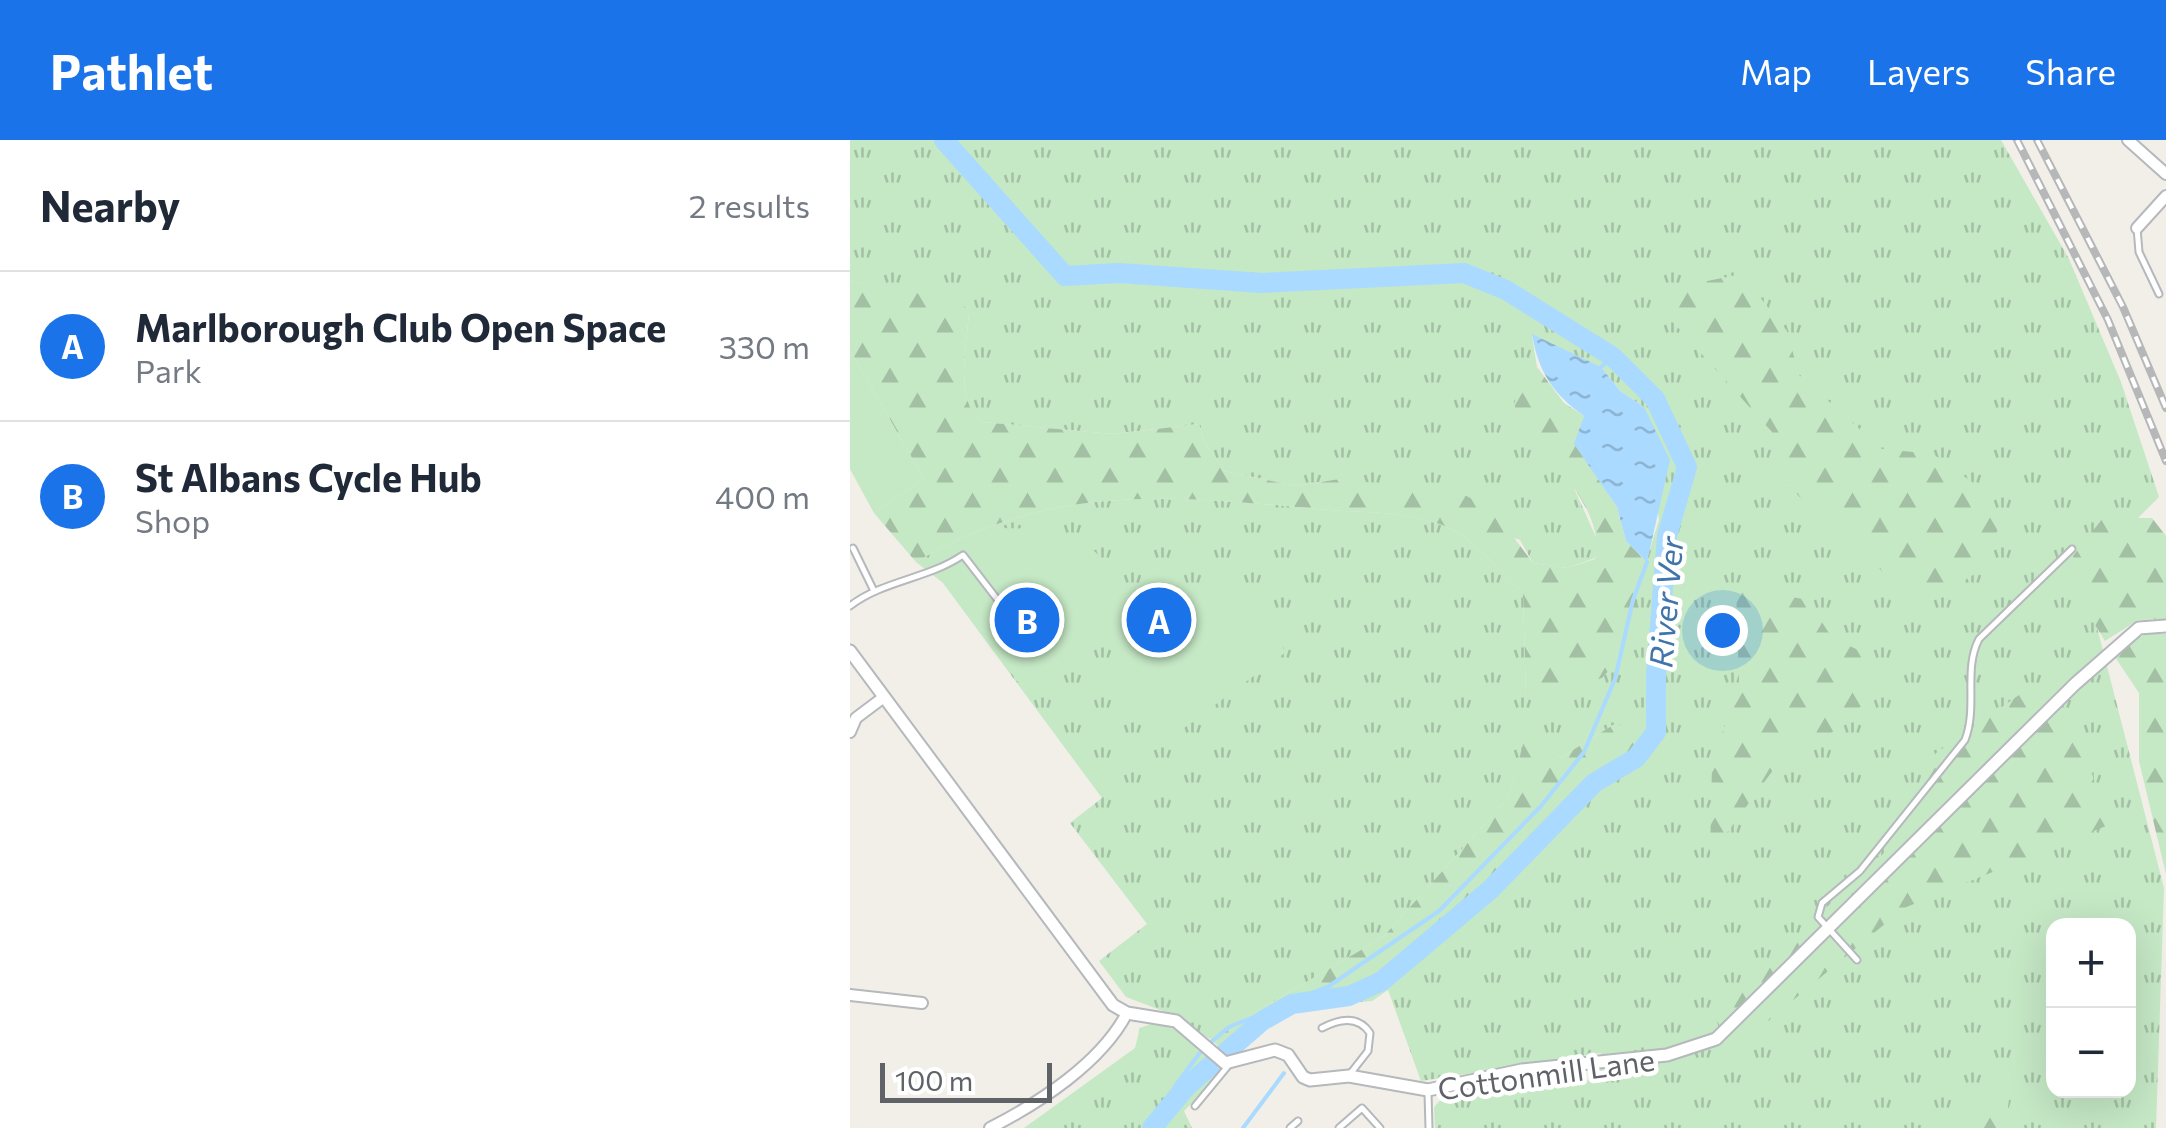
<!DOCTYPE html>
<meta charset="utf-8">
<style>
body{margin:0;font-family:Commissioner,sans-serif;background:#f6f6f7;color:#1f2937}
.controls{position:absolute;right:30px;bottom:30px;display:grid;overflow:hidden;border-radius:20px;box-shadow:0 10px 40px #0002}
.controls button{width:90px;height:90px;display:grid;place-items:center;padding:0;border:0;border-bottom:2px solid #e0e1e3;background:#fff;color:#1f2937;font:50px sans-serif}
.scale{position:absolute;left:30px;bottom:25px;width:172px;box-sizing:border-box;padding-left:10px;border:5px solid #5f6368;border-top:0;font-size:28px;line-height:35px;white-space:nowrap;color:#5f6368;-webkit-text-stroke:8px #fff;paint-order:stroke}
.you{position:absolute;left:872px;top:490px;width:35px;height:35px;margin:-25px;border:8px solid #fff;border-radius:50%;background:#1a73e8;box-shadow:0 0 0 15px #1a73e833}
.badge{display:grid;place-items:center;width:65px;height:65px;border-radius:50%;background:#1a73e8;color:#fff;font-size:32px;font-weight:700}
.pin{position:absolute;translate:-50% -50%;border:5px solid #fff;box-shadow:0 2px 10px #0006}
.list{margin:0;padding:0;list-style:none}
h2{display:flex;justify-content:space-between;align-items:center;height:130px;margin:0;padding:0 40px;font-size:42px}
h2 small{font-size:32px;font-weight:400;color:#747a83}
.list li{display:grid;grid-template-columns:65px 1fr auto;gap:30px;align-items:center;box-sizing:border-box;height:150px;padding:0 40px;border-top:2px solid #e0e1e3}
.list b{display:block;font-size:38px;white-space:nowrap}
.list p{margin:0;font-size:32px;white-space:nowrap;color:#747a83}
.list em{font-size:32px;font-style:normal;color:#747a83}
.map{position:relative;flex:none;width:1316px;height:988px;overflow:hidden}
header{display:flex;align-items:center;gap:60px;box-sizing:border-box;height:140px;padding:0 50px;background:#1a73e8;color:#fff}
header strong{font-size:48px}
nav{display:flex;gap:55px;margin-inline-start:auto;font-size:35px}
main{display:flex}
aside{flex:1;background:#fff}
.map>svg:first-child{display:block}
.grass{fill:url(#grass-tufts);fill-rule:evenodd}
.forest{fill:url(#forest-firs)}
.garden{fill:#c5e8c5}
.water{fill:url(#water-ripples)}
.lines{fill:none;stroke-linecap:round;stroke-linejoin:round}
.stream{stroke:#aadaff;stroke-width:4}
.river{stroke:#aadaff;stroke-width:20}
.service-casing{stroke:#b5b8bc;stroke-width:9}
.minor-casing{stroke:#b5b8bc;stroke-width:14}
.tertiary-casing{stroke:#b5b8bc;stroke-width:15}
.service{stroke:#fff;stroke-width:5}
.minor{stroke:#fff;stroke-width:10}
.tertiary{stroke:#fff;stroke-width:11}
.rail-casing{stroke:#b6b7b8;stroke-width:8}
.rail{stroke:#fff;stroke-width:4;stroke-dasharray:11;stroke-linecap:butt}
.labels{text-anchor:middle;dominant-baseline:central;stroke-width:9;stroke-linejoin:round;paint-order:stroke}
.street-label{font-size:30px;fill:#5f6368;stroke:#fff}
.water-label{font-size:32px;font-style:italic;fill:#4174aa;stroke:#fff}
</style>
<header>
<strong>Pathlet</strong>
<nav><a>Map</a><a>Layers</a><a>Share</a></nav>
</header>
<main>
<aside>
<h2>Nearby<small>2 results</small></h2>
<ul class="list">
<li><span class="badge">A</span><div><b>Marlborough Club Open Space</b><p>Park</p></div><em>330 m</em></li>
<li><span class="badge">B</span><div><b>St Albans Cycle Hub</b><p>Shop</p></div><em>400 m</em></li>
</ul>
</aside>
<div class="map">
<svg width="1316" height="988" viewBox="0 0 1316 988">
<defs>
<pattern id="grass-tufts" width="24" height="20" patternUnits="userSpaceOnUse" patternTransform="scale(2.5)"><rect width="24" height="20" fill="#c5e8c5"/><path d="M3 7l-1-3M5 7V3M7 7l1-3M15 17l-1-3M17 17v-4M19 17l1-3" fill="none" stroke="#a3c0a4"/></pattern>
<pattern id="forest-firs" width="22" height="20" patternUnits="userSpaceOnUse" patternTransform="scale(2.5)"><rect width="22" height="20" fill="#c5e8c5"/><path d="M5 1l3.5 6h-7zM16 11l3.5 6h-7z" fill="#a3c0a4"/></pattern>
<pattern id="water-ripples" width="26" height="14" patternUnits="userSpaceOnUse" patternTransform="scale(2.5)"><rect width="26" height="14" fill="#aadaff"/><path d="M2 4q2-2 4 0t4 0M15 11q2-2 4 0t4 0" fill="none" stroke="#8eb4d2"/></pattern>
</defs>
<rect width="100%" height="100%" fill="#f1efe8"/>
<path class="grass" d="M0,0H1151L1219,119L1271,242L1309,357L1233,433L1314,748L1306,988H585L584,968C600,938 695,933 728,930L740,942L751,913L571,941L538,850L621,775L744,649L788,621L763,585L710,618L677,590L659,657L533,797L360,899L318,873L276,857L249,821L297,784L220,683L252,658L93,443L66,422C206,340 325,356 479,370C516,373 566,371 599,388C627,402 650,432 673,453L676,557L800,409L809,380L794,267L770,251L751,227L682,196L687,227L677,243L749,404L745,418L717,428L683,423L670,400L489,339L446,346L374,331L354,302L349,284L263,294L131,282C104,259 117,205 119,173L110,162L0,141ZM1204,786H1278V950H1204Z
M304,883L328,890L373,931L334,971L342,988H174L285,908L290,888Z"/>
<path class="forest" d="M891,134L937,191L949,235L1032,309L1083,314L1129,347L1148,389L1131,430L1087,458L1034,433L983,382L958,366L935,341L922,292L821,180L824,148Z
M0,141L110,161L119,172C117,205 104,259 131,282L263,294L349,284L354,302L374,331L446,346L489,339L611,353L644,371L683,423L717,428L745,419C758,373 695,311 665,281V260L687,227L714,263L734,276L725,304L767,367L776,401L797,422L775,512L752,538L676,558L673,453C650,432 627,402 599,388C565,371 516,373 479,370C325,356 206,340 66,422L24,373L74,339L0,210Z
M1253,378H1302L1316,396V479L1288,480L1255,501L1232,464L1223,416Z
M886,447L958,460L982,498L1017,514L1016,562L979,595L951,592L860,716L862,625L889,541Z
M1301,492L1316,494V734L1289,621V553L1265,517L1283,500Z
M1186,543L1232,596L1256,686L1054,768L899,897L870,893L865,873L1035,712L1086,613Z
M763,585L815,586L788,621L744,649L621,775L538,850L522,861L444,867L380,910H373L360,899L533,797L659,657L677,589L710,618Z
M1162,938L1155,988H1095Z"/>
<path class="garden" d="M0,210L74,339L24,373L0,329Z
M151,388C232,389 238,399 286,459L173,549L82,426L120,399Z
M377,433L436,512L310,606L251,526Z"/>
<path class="water" d="M682,194L751,227L770,251L794,267L820,320L797,422L776,401L767,367L724,304L734,276C703,254 688,231 682,194Z"/>
<g class="lines">
<path class="stream" d="M751,227L763,217
M360,903L379,887L479,846L589,771L691,666L734,612L765,539L783,460L797,422
M315,968L325,946L352,910
M393,988L434,933"/>
<path class="river" d="M94,0L215,136L269,133L412,143L614,133L656,150L763,217L805,259L837,327L817,396L806,535V592L786,618L744,643L641,749L532,841L499,856L442,864L412,881L336,947L302,988"/>
<g class="service-casing">
<path id="service" d="M1287,88L1289,112L1309,154
M3,408L23,449
M0,466C34,440 78,439 113,415L157,472L182,454
M1007,820L968,777L972,763L1010,731L1115,600C1128,566 1113,530 1129,499L1222,409
M472,888C489,879 508,875 520,893L518,911L500,934
M578,953L579,988
M345,966L378,926
M440,988L448,981
M489,988L512,968L530,988"/>
</g>
<g class="minor-casing">
<path id="minor" d="M1278,0L1316,34
M1287,88L1316,56
M0,592L6,578L34,557
M0,855L72,863
M140,988C189,963 251,923 277,873"/>
</g>
<g class="tertiary-casing">
<path id="tertiary" d="M0,511L263,865L277,873L326,881L375,923L425,910L438,915L453,937L460,940L499,936L578,950L672,930L817,915L866,899L1225,544L1289,488L1316,486"/>
</g>
<use href="#service" class="service"/>
<use href="#minor" class="minor"/>
<use href="#tertiary" class="tertiary"/>
<g class="rail-casing">
<path id="rail" d="M1167,0L1258,180L1316,321
M1187,0L1273,167L1316,268"/>
</g>
<use href="#rail" class="rail"/>
</g>
<g class="labels">
<g class="street-label">
<text transform="translate(696 933) rotate(-8)">Cottonmill Lane</text>
</g>
<g class="water-label">
<text transform="translate(815 462) rotate(-85)">River Ver</text>
</g>
</g>
</svg>
<div class="controls">
<button>+</button>
<button>−</button>
</div>
<div class="scale">100 m</div>
<div class="you"></div>
<div class="pin badge" style="left:309px;top:480px">A</div>
<div class="pin badge" style="left:177px;top:480px">B</div>
</div>
</main>
